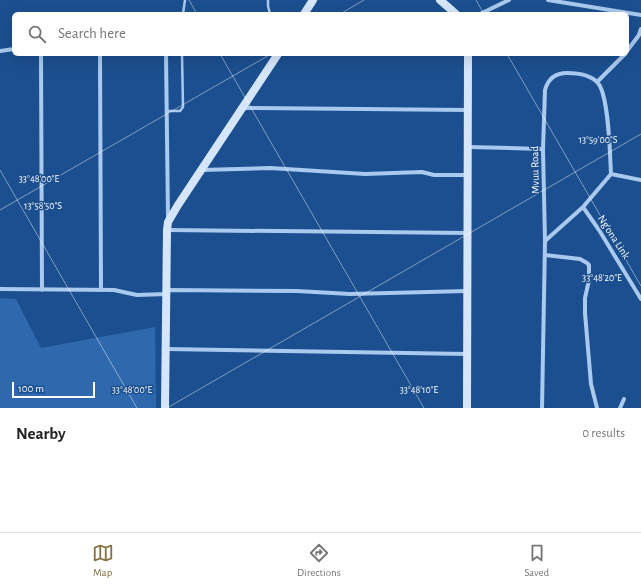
<!DOCTYPE html>
<meta charset="utf-8">
<style>
body{margin:0;font-family:"Alegreya Sans",sans-serif;background:#f6f6f6;color:#222}
.scale{position:absolute;left:12px;bottom:10px;width:83px;box-sizing:border-box;padding-left:4px;border:2px solid #fff;border-top:0;font-size:11px;line-height:14px;white-space:nowrap;color:#fff;-webkit-text-stroke:3px #1b4f8f;paint-order:stroke}
.list{margin:0;padding:0;list-style:none}
h2{display:flex;justify-content:space-between;align-items:center;height:52px;margin:0;padding:0 16px;font-size:17px}
h2 small{font-size:13px;font-weight:400;color:#767676}
.icon{flex:none;width:22px;height:22px;fill:none;stroke:currentColor;stroke-width:2;stroke-linecap:round;stroke-linejoin:round}
.map{position:relative;flex:none;width:641px;height:408px;overflow:hidden}
.search{position:absolute;background:#fff;box-shadow:0 4px 16px #0002;left:12px;right:12px;top:12px;height:44px;display:flex;align-items:center;gap:10px;box-sizing:border-box;padding:0 14px;border-radius:6px;color:#767676;font-size:15px}
.sheet{height:124px;background:#fff}
nav{display:flex;justify-content:space-around;align-items:center;box-sizing:border-box;height:56px;border-top:1px solid #e0e0e0;background:#fff;font-size:11px;color:#767676}
nav a{display:grid;justify-items:center;gap:2px}
nav .on{color:#857141}
.map>svg:first-child{display:block}
.green{fill:#2e69ad}
.lines{fill:none;stroke-linecap:round;stroke-linejoin:round}
.lane{stroke:#a9c9ee;stroke-width:2.5}
.street{stroke:#a9c9ee;stroke-width:4}
.secondary{stroke:#d6e6fa;stroke-width:8}
.ticks{fill:none;stroke:#fff;stroke-width:1;stroke-opacity:0.45}
.labels{text-anchor:middle;dominant-baseline:central;stroke-width:3;stroke-linejoin:round;paint-order:stroke}
.street-label{font-size:11px;fill:#fff;stroke:#1b4f8f}
.ticks-label{font-size:10px;text-anchor:middle;fill:#fff;stroke:#1b4f8f;stroke-width:3;stroke-linejoin:round;paint-order:stroke}
</style>
<div class="map">
<svg width="641" height="408" viewBox="0 0 641 408">
<rect width="100%" height="100%" fill="#1b4f8f"/>
<path class="green" d="M0,298L16,299L41,348L155,327L156,408H0Z"/>
<g class="lines">
<path class="lane" d="M268,0V6L270,14
M183,14L185,0
M167,111H180L183,107L182,54"/>
<path class="street" d="M548,0L641,15
M480,14L509,0
M0,51L14,49
M627,51L639,35L641,29
M41,54L42,290
M100,54L101,289
M166,54L168,218
M597,82L625,54
M243,108L468,110
M469,147L543,149
M202,170L270,168L365,174L422,172L434,175H468
M611,174L641,180
M583,207L599,230L641,299
M167,230L468,233
M545,241L583,207L611,174
M545,255L580,259L587,263L589,265V280L585,298V313L591,384L597,408
M0,289L114,290L137,295L167,294
M167,290L297,291L350,294L467,291
M166,349L467,354
M542,408L545,241L543,149L545,90C548,79 555,73 567,73C577,73 591,75 598,83C609,96 610,156 611,174
M620,408L624,399"/>
<path class="secondary" d="M440,0L456,14
M304,14L313,0
M165,408L167,230L168,222L178,205L278,54
M467,408L468,54"/>
</g>
<path class="ticks" d="M189,0L197,14M476,0L484,14M340,14L364,0M220,54L424,408M507,54L641,286M0,170L137,408M0,210L271,54M167,408L641,134"/>
<g class="labels">
<g class="street-label">
<text transform="translate(535 170) rotate(-91)">Mvuu Road</text>
<text transform="translate(614 237) rotate(57)">Ng'ona Link</text>
</g>
</g>
<g class="ticks-label">
<text x="598" y="143">13°59'00"S</text>
<text x="39" y="182">33°48'00"E</text>
<text x="43" y="209">13°58'50"S</text>
<text x="602" y="281">33°48'20"E</text>
<text x="132" y="393">33°48'00"E</text>
<text x="419" y="393">33°48'10"E</text>
</g>
</svg>
<div class="scale">100 m</div>
<div class="search"><svg class="icon" aria-label="search" viewBox="0 0 24 24"><circle cx="10" cy="10" r="6"/><path d="M15 15l6 6"/></svg>Search here</div>
</div>
<section class="sheet">
<h2>Nearby<small>0 results</small></h2>
<ul class="list">
</ul>
</section>
<nav>
<a class="on"><svg class="icon" aria-label="map" viewBox="0 0 24 24"><path d="M3 6l6-2 6 2 6-2v14l-6 2-6-2-6 2zM9 4v14M15 6v14"/></svg>Map</a>
<a><svg class="icon" aria-label="directions" viewBox="0 0 24 24"><path d="M12 3l9 9-9 9-9-9zM9 14v-3h6M13 9l2 2-2 2"/></svg>Directions</a>
<a><svg class="icon" aria-label="saved" viewBox="0 0 24 24"><path d="M7 4h10v16l-5-4-5 4z"/></svg>Saved</a>
</nav>
